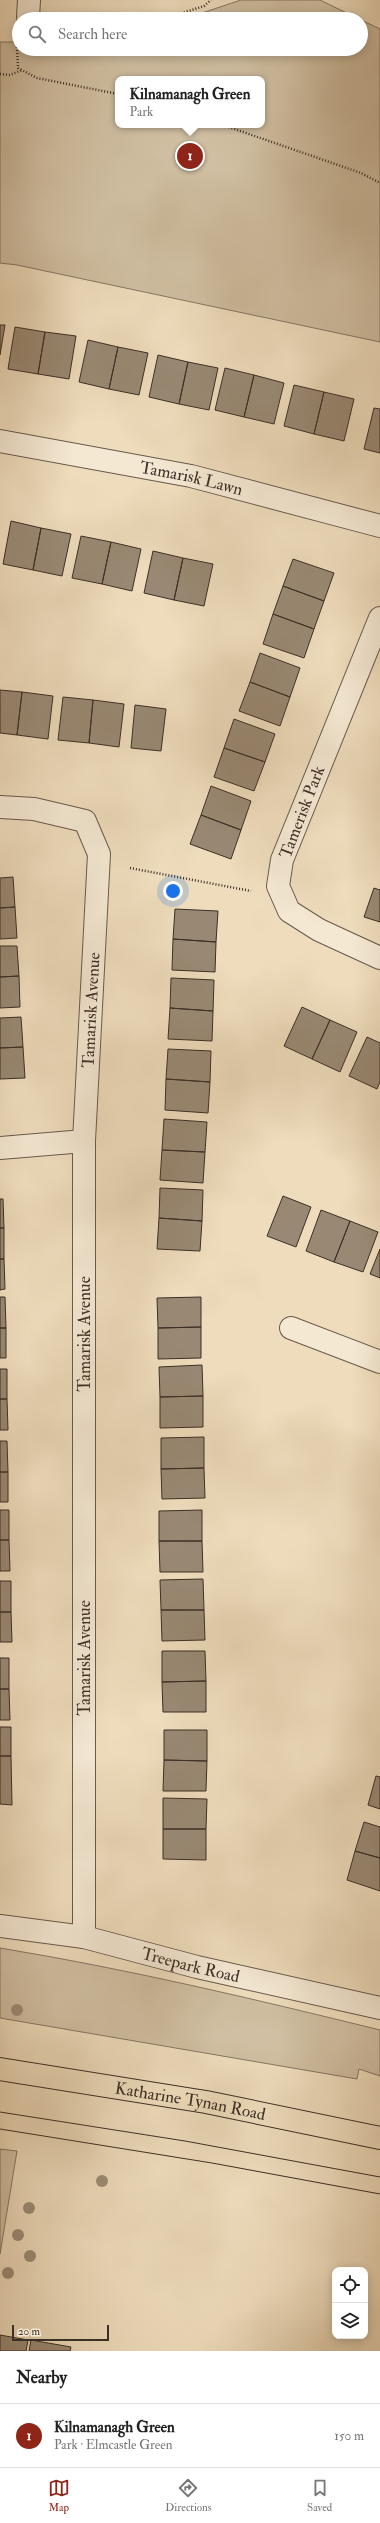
<!DOCTYPE html>
<meta charset="utf-8">
<style>
body{margin:0;font-family:"IM FELL Double Pica",serif;background:#f2f2f2;color:#222}
.controls{position:absolute;right:12px;bottom:12px;display:grid;overflow:hidden;border-radius:8px;box-shadow:0 2px 10px #0003}
.controls button{width:36px;height:36px;display:grid;place-items:center;padding:0;border:0;border-bottom:1px solid #e0e0e0;background:#fff;color:#222;font:20px sans-serif}
.scale{position:absolute;left:12px;bottom:10px;width:97px;box-sizing:border-box;padding-left:4px;border:2px solid #3c2f26;border-top:0;font-size:11px;line-height:14px;white-space:nowrap;color:#3c2f26;-webkit-text-stroke:3px #f4e8d3;paint-order:stroke}
.you{position:absolute;left:173px;top:891px;width:14px;height:14px;margin:-10px;border:3px solid #fff;border-radius:50%;background:#1a73e8;box-shadow:0 0 0 6px #1a73e833}
.badge{display:grid;place-items:center;width:26px;height:26px;border-radius:50%;background:#8f2418;color:#fff;font-size:13px;font-weight:700}
.pin{position:absolute;translate:-50% -50%;border:2px solid #fff;box-shadow:0 1px 4px #0006}
.popup{position:absolute;left:115px;top:76px;width:150px;height:52px;box-sizing:border-box;display:grid;place-content:center;border-radius:8px;background:#fff;filter:drop-shadow(0 1px 3px #0005);font-size:13px;white-space:nowrap;color:#767676}
.popup b{font-size:15px;color:#222}
.popup::after{content:'';position:absolute;left:50%;top:100%;margin-left:-8px;border:8px solid transparent;border-top-color:#fff}
.list{margin:0;padding:0;list-style:none}
h2{display:flex;justify-content:space-between;align-items:center;height:52px;margin:0;padding:0 16px;font-size:17px}
h2 small{font-size:13px;font-weight:400;color:#767676}
.list li{display:grid;grid-template-columns:26px 1fr auto;gap:12px;align-items:center;box-sizing:border-box;height:64px;padding:0 16px;border-top:1px solid #e0e0e0}
.list b{display:block;font-size:15px;white-space:nowrap}
.list p{margin:0;font-size:13px;white-space:nowrap;color:#767676}
.list em{font-size:13px;font-style:normal;color:#767676}
.icon{flex:none;width:22px;height:22px;fill:none;stroke:currentColor;stroke-width:2;stroke-linecap:round;stroke-linejoin:round}
.map{position:relative;flex:none;width:380px;height:2351px;overflow:hidden}
.search{position:absolute;background:#fff;box-shadow:0 2px 10px #0003;left:12px;right:12px;top:12px;height:44px;display:flex;align-items:center;gap:10px;box-sizing:border-box;padding:0 14px;border-radius:22px;color:#767676;font-size:15px}
.sheet{height:116px;background:#fff}
nav{display:flex;justify-content:space-around;align-items:center;box-sizing:border-box;height:56px;border-top:1px solid #e0e0e0;background:#fff;font-size:11px;color:#767676}
nav a{display:grid;justify-items:center;gap:2px}
nav .on{color:#8f2418}
.map>svg:first-child{display:block}
.green{fill:#d0bfa2;stroke:#867764;fill-rule:evenodd}
.building{fill:#998974;stroke:#3c2f26}
.lines{fill:none;stroke-linecap:round;stroke-linejoin:round}
.minor-casing{stroke:#685a4c;stroke-width:24}
.major-casing{stroke:#3c2f26;stroke-width:24}
.path{stroke:#3c2f26;stroke-width:2.5;stroke-dasharray:1 2;stroke-linecap:butt}
.minor{stroke:#f4e8d3;stroke-width:22}
.major{stroke:#eedcbc;stroke-width:22}
.tram{stroke:#3c2f26;stroke-width:1}
.tree{fill:#9d8d77}
.labels{text-anchor:middle;dominant-baseline:central;stroke-width:4;stroke-linejoin:round;paint-order:stroke}
.street-label{font-size:17px;fill:#3c2f26;stroke:#f4e8d3}
</style>
<div class="map">
<svg width="380" height="2351" viewBox="0 0 380 2351">
<rect width="100%" height="100%" fill="#eedcbc"/>
<filter id="stains"><feTurbulence type="fractalNoise" baseFrequency=".005" numOctaves="4"/><feColorMatrix values="0 0 0 0 .2 0 0 0 0 .09 0 0 0 0 .02 0 0 0 .5 -.17"/></filter>
<radialGradient id="worn" r=".72"><stop offset=".6" stop-color="#630" stop-opacity="0"/><stop offset="1" stop-color="#630" stop-opacity=".3"/></radialGradient>
<path class="green" d="M241,0H320L359,19H184Z
M361,20L380,29V342L17,265L0,263V42H19V49H361ZM118,79H262V125H118Z
M0,1948C128,1969 254,1999 380,2030V2076L359,2069L357,2079L0,2018Z
M0,2149L17,2151L0,2254Z"/>
<path class="building" d="M0,325H5L0,355Z
M15,327L45,332L38,374L8,369Z
M45,332L76,336L69,379L38,374Z
M88,340L118,347L109,389L79,382Z
M118,347L148,353L139,395L109,389Z
M158,355L188,362L179,404L149,397Z
M188,362L218,368L209,410L179,404Z
M225,368L254,375L244,417L215,410Z
M254,375L284,383L274,424L244,417Z
M294,385L324,392L314,434L284,426Z
M324,392L354,399L344,441L314,434Z
M374,408L380,409V453L364,449Z
M11,521L41,528L33,570L3,564Z
M41,528L71,534L62,576L33,570Z
M81,536L111,542L102,584L72,578Z
M111,542L141,549L132,591L102,584Z
M153,551L183,558L174,600L144,593Z
M183,558L213,564L204,606L174,600Z
M293,559L334,573L324,601L283,586Z
M283,586L324,601L314,629L273,614Z
M273,614L314,629L304,658L263,644Z
M260,653L300,668L290,697L250,682Z
M250,682L290,697L280,726L239,711Z
M0,690L22,692L17,735L0,733Z
M22,692L53,696L48,739L17,735Z
M63,697L93,700L89,743L58,740Z
M93,700L124,704L119,747L89,743Z
M135,705L166,709L161,751L131,748Z
M234,719L275,734L265,762L224,748Z
M224,748L265,762L254,791L214,777Z
M211,786L251,801L241,830L201,815Z
M201,815L241,830L231,859L190,844Z
M13,877L15,907L0,908V878Z
M374,888L380,890V922L364,917Z
M15,907L17,938L0,939V908Z
M175,909L218,911L216,942L173,939Z
M173,939L216,942L215,972L172,970Z
M0,946H17L19,976L0,977Z
M19,976L20,1007L0,1008V977Z
M171,978L214,980L213,1011L170,1008Z
M302,1007L330,1020L312,1059L284,1046Z
M170,1008L213,1011L212,1041L168,1039Z
M21,1017L23,1047L0,1048V1018Z
M330,1020L357,1032L340,1072L312,1059Z
M367,1037L380,1043V1082L377,1089L349,1076Z
M23,1047L25,1078L0,1079V1048Z
M168,1049L211,1051L210,1082L166,1079Z
M166,1079L210,1082L208,1113L165,1110Z
M164,1119L207,1122L205,1152L162,1150Z
M162,1150L205,1152L203,1183L160,1180Z
M160,1188L203,1190L202,1221L159,1218Z
M283,1196L311,1207L296,1247L267,1236Z
M0,1199H3L4,1228H0Z
M321,1210L350,1221L334,1262L306,1251Z
M159,1218L202,1221L200,1251L157,1249Z
M350,1221L378,1232L363,1272L334,1262Z
M0,1228H4V1259H0Z
M380,1249V1278L370,1274Z
M0,1259H4L5,1289L0,1290Z
M0,1297H5L6,1328H0Z
M201,1297V1327L158,1328L157,1298Z
M201,1327V1358L158,1359V1328Z
M0,1328H6V1358H0Z
M202,1365L203,1396L160,1397L159,1367Z
M0,1369H7V1399H0Z
M203,1396V1427L160,1428V1397Z
M0,1399H7L8,1430H0Z
M204,1437V1468L161,1469V1438Z
M0,1441H7L8,1472H0Z
M204,1468L205,1498L162,1499L161,1469Z
M0,1472H8V1502H0Z
M0,1510H9V1540H0Z
M202,1510V1541H159V1511Z
M0,1540H9L10,1571H0Z
M159,1541H202L203,1572H160Z
M203,1579L204,1610H161L160,1580Z
M0,1581H11V1612H0Z
M161,1610H204L205,1640L162,1641Z
M0,1612H11L12,1642H0Z
M162,1651H205L206,1681L162,1682Z
M0,1658H9V1689H0Z
M206,1681V1712H163L162,1682Z
M0,1689H9L10,1720H0Z
M0,1727H11V1756H0Z
M164,1730H207V1761L164,1760Z
M0,1756H11L12,1805L0,1804Z
M164,1760L207,1761L206,1791H163Z
M376,1776L380,1777V1809L368,1805Z
M163,1798L207,1799L206,1829H163Z
M364,1822L380,1827V1858L355,1851Z
M163,1829H206V1860L163,1859Z
M355,1851L380,1858V1891L347,1880Z
M0,2335L28,2340L26,2351H0Z
M31,2340L71,2347L70,2351H29Z"/>
<g class="lines">
<g class="minor-casing">
<g id="minor">
<path d="M28,17L29,0"/>
<path id="s1" d="M0,441L191,476L380,526"/>
<path d="M380,618L282,860L278,886L289,911L319,930L380,958"/>
<path d="M0,807L34,809L85,821L99,854L84,1141V1937"/>
<path d="M0,1148L84,1141"/>
<path d="M291,1328L380,1362"/>
<path id="s2" d="M0,1926L84,1937L197,1967L380,2008"/>
</g>
</g>
<g class="major-casing">
<g id="major">
<path id="s3" d="M0,2069L206,2102L380,2138"/>
</g>
</g>
<path class="path" d="M164,19L204,6L211,0
M17,47L18,68L37,78L118,94
M0,74L10,75L22,70
M223,125L361,173L380,183
M130,868L251,891"/>
<use href="#minor" class="minor"/>
<use href="#major" class="major"/>
<path class="tram" d="M0,2112L185,2141L380,2177
M0,2129L212,2163L380,2194"/>
</g>
<g class="tree">
<circle cx="17" cy="2010" r="6"/>
<circle cx="102" cy="2181" r="6"/>
<circle cx="29" cy="2208" r="6"/>
<circle cx="18" cy="2235" r="6"/>
<circle cx="30" cy="2256" r="6"/>
<circle cx="8" cy="2273" r="6"/>
</g>
<g class="labels">
<g class="street-label">
<text stroke="none"><textPath href="#s1" startOffset="195">Tamarisk Lawn</textPath></text>
<text transform="translate(302 812) rotate(-69)">Tamerisk Park</text>
<text transform="translate(91 1010) rotate(-87)">Tamarisk Avenue</text>
<text transform="translate(84 1334) rotate(-90)">Tamarisk Avenue</text>
<text transform="translate(84 1658) rotate(-90)">Tamarisk Avenue</text>
<text stroke="none"><textPath href="#s2" startOffset="195">Treepark Road</textPath></text>
<text stroke="none"><textPath href="#s3" startOffset="193">Katharine Tynan Road</textPath></text>
</g>
</g>
<rect width="100%" height="100%" filter="url(#stains)"/>
<rect width="100%" height="100%" fill="url(#worn)"/>
</svg>
<div class="controls">
<button><svg class="icon" aria-label="locate" viewBox="0 0 24 24"><circle cx="12" cy="12" r="6"/><path d="M12 2v4M12 18v4M2 12h4M18 12h4"/></svg></button>
<button><svg class="icon" aria-label="layers" viewBox="0 0 24 24"><path d="M12 4l9 5-9 5-9-5zM3 14l9 5 9-5"/></svg></button>
</div>
<div class="scale">20 m</div>
<div class="you"></div>
<div class="pin badge" style="left:190px;top:156px">1</div>
<div class="popup"><b>Kilnamanagh Green</b>Park</div>
<div class="search"><svg class="icon" aria-label="search" viewBox="0 0 24 24"><circle cx="10" cy="10" r="6"/><path d="M15 15l6 6"/></svg>Search here</div>
</div>
<section class="sheet">
<h2>Nearby<small></small></h2>
<ul class="list">
<li><span class="badge">1</span><div><b>Kilnamanagh Green</b><p>Park · Elmcastle Green</p></div><em>150 m</em></li>
</ul>
</section>
<nav>
<a class="on"><svg class="icon" aria-label="map" viewBox="0 0 24 24"><path d="M3 6l6-2 6 2 6-2v14l-6 2-6-2-6 2zM9 4v14M15 6v14"/></svg>Map</a>
<a><svg class="icon" aria-label="directions" viewBox="0 0 24 24"><path d="M12 3l9 9-9 9-9-9zM9 14v-3h6M13 9l2 2-2 2"/></svg>Directions</a>
<a><svg class="icon" aria-label="saved" viewBox="0 0 24 24"><path d="M7 4h10v16l-5-4-5 4z"/></svg>Saved</a>
</nav>
